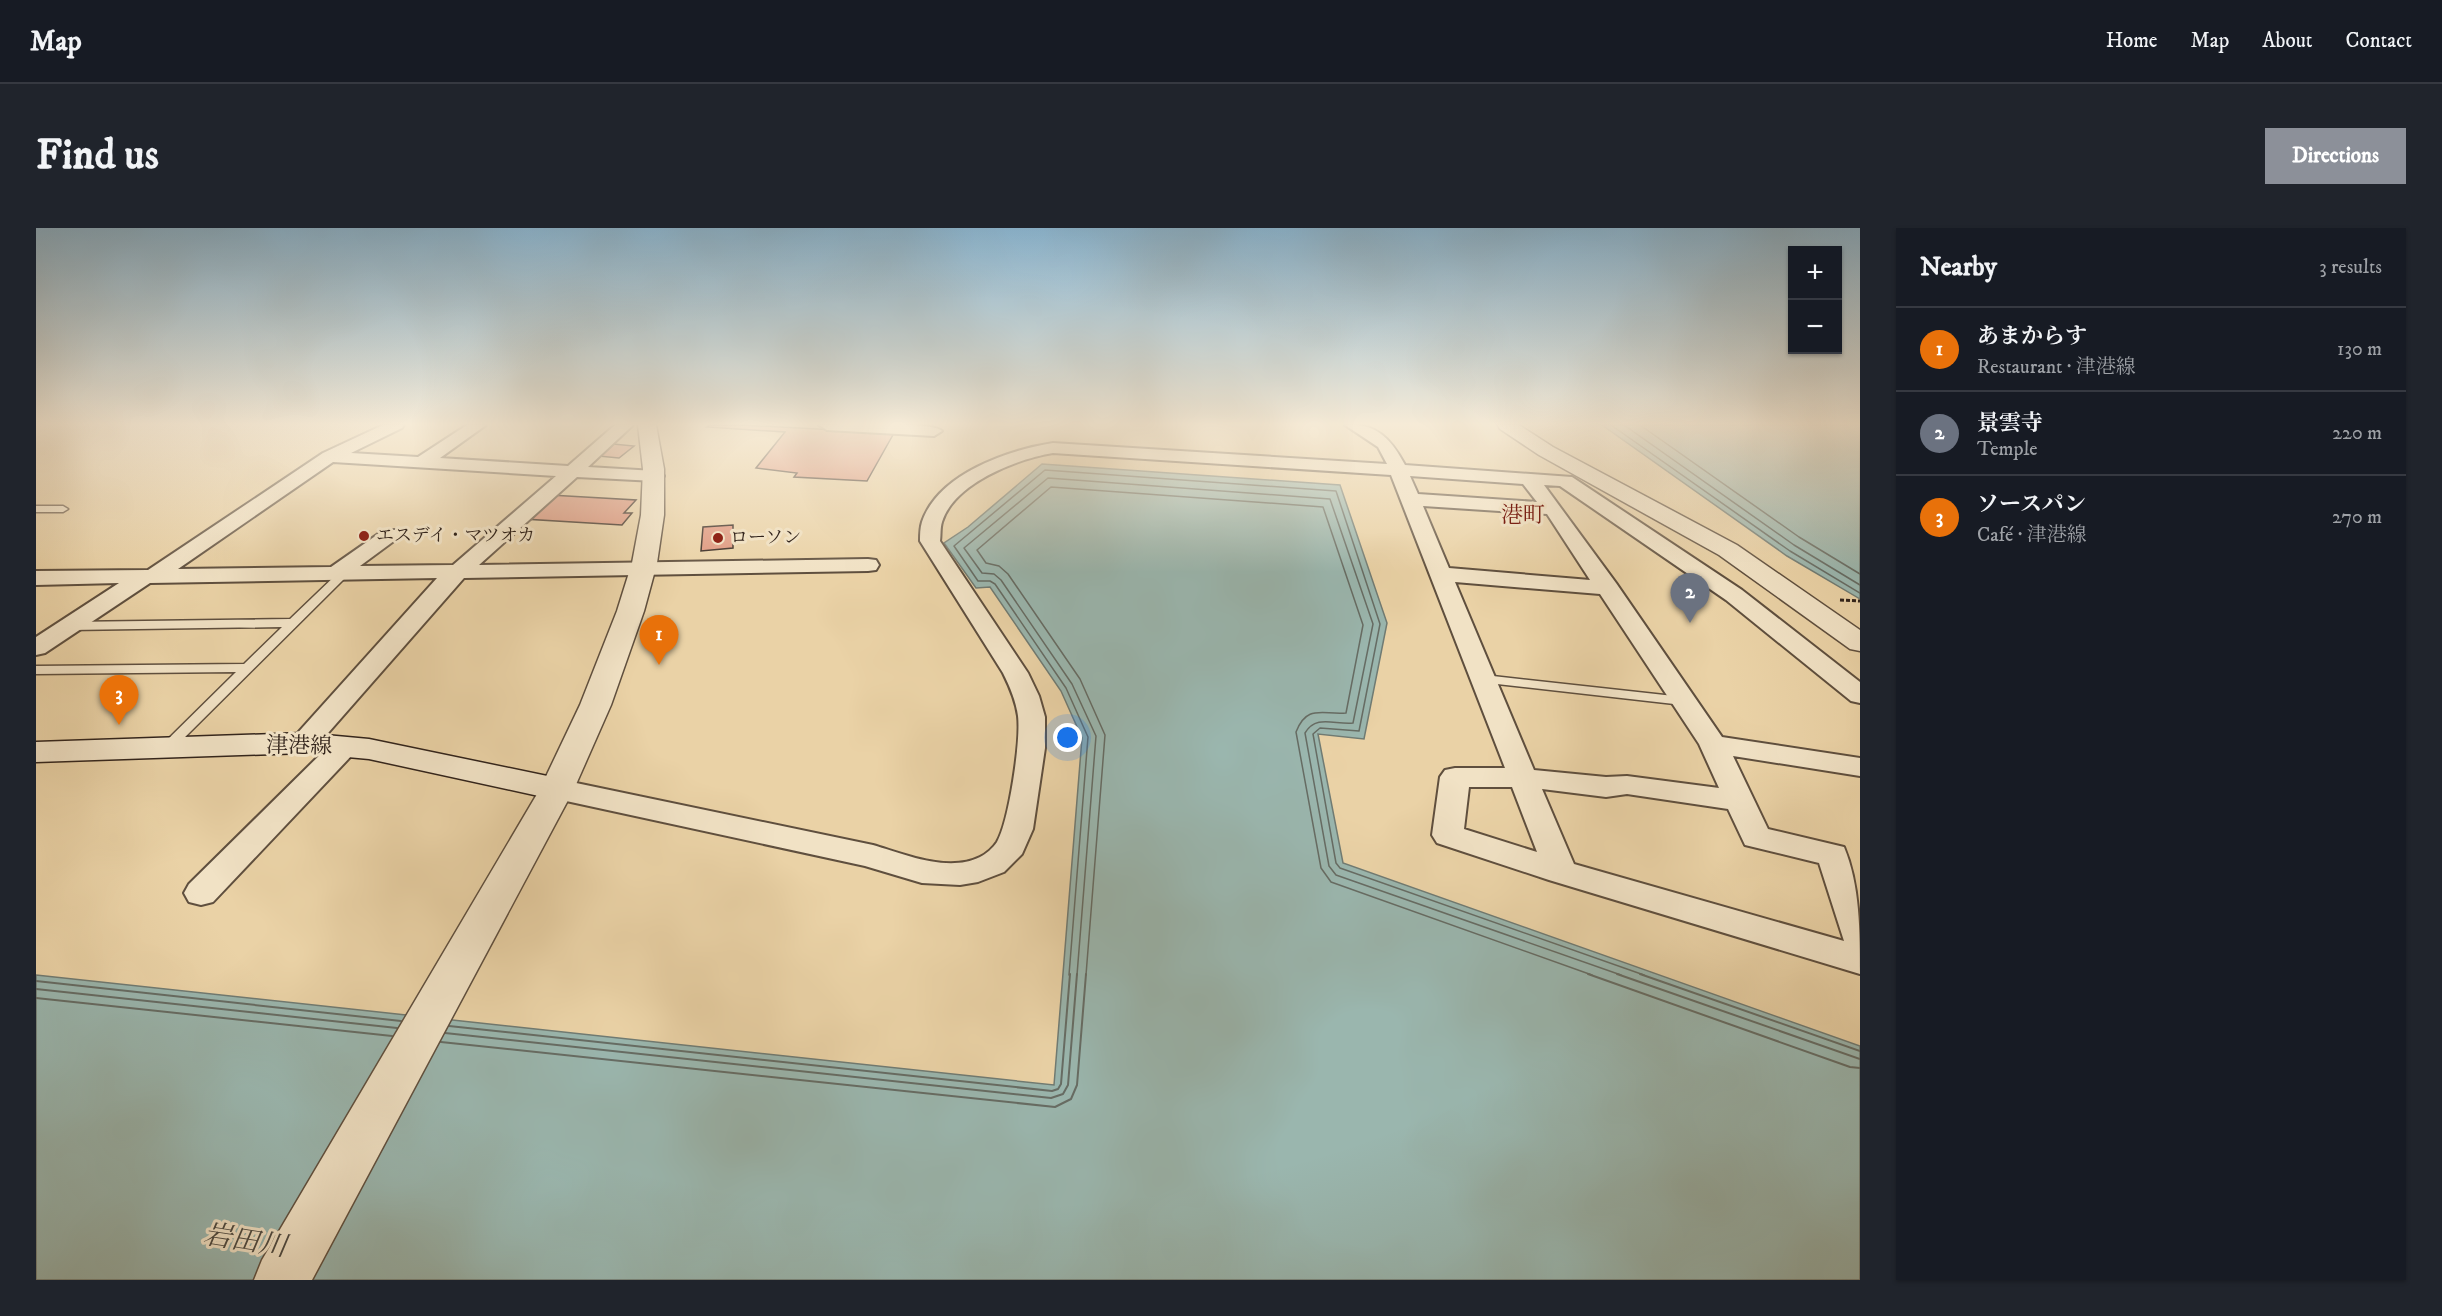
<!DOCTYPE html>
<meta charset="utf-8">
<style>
body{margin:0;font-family:"IM FELL DW Pica","Noto Serif JP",serif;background:#20242c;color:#f1f3f6}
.controls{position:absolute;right:18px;top:18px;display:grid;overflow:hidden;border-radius:0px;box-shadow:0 2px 4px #0004}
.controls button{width:54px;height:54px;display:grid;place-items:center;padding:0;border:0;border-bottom:2px solid #363941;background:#171b24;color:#f1f3f6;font:30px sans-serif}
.you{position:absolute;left:1032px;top:510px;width:21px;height:21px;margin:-15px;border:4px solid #fff;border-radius:50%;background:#1a73e8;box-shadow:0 0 0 9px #1a73e833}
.badge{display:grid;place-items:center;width:39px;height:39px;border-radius:50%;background:#8c9099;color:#fff;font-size:20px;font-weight:700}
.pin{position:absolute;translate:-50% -50px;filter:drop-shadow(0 2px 3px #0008)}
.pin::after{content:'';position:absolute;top:32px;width:21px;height:18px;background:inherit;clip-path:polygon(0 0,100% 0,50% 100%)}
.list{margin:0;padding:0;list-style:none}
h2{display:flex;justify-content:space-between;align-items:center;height:78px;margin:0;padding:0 24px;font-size:26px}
h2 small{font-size:20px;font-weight:400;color:#9ea1a6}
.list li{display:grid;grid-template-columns:39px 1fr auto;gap:18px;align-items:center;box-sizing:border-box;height:84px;padding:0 24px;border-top:2px solid #363941}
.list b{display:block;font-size:22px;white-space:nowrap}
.list p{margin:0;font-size:20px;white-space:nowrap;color:#9ea1a6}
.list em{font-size:20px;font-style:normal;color:#9ea1a6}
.map{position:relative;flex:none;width:1824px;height:1052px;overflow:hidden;border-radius:0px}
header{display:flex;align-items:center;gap:36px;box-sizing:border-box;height:84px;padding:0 30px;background:#171b24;border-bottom:2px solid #363941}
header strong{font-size:28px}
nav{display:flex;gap:33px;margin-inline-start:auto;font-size:21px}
.intro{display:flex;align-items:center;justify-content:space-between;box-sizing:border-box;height:144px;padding:0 36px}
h1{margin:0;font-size:42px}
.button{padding:15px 27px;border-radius:0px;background:#8c9099;color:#fff;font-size:21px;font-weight:700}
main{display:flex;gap:36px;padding:0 36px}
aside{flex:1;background:#171b24;border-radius:0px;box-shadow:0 2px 4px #0004}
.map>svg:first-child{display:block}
.water{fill:#9ab6ae;stroke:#707b73;stroke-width:1.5}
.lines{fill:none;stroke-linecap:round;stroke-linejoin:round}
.shore-far1{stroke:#666c64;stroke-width:1.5}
.shore{stroke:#666c64;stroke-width:2}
.building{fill:#de947c;stroke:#31231b;stroke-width:1.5}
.service-casing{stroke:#5f4f3e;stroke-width:3}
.minor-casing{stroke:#5f4f3e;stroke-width:4}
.tertiary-casing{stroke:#5f4f3e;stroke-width:3}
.secondary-casing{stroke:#31231b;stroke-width:3}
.path{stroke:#31231b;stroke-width:3;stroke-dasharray:4 2;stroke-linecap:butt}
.service{fill:#f1e2c5;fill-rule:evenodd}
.minor{fill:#f1e2c5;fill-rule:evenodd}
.tertiary{fill:#f1e2c5;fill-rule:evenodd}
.secondary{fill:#f1e2c5;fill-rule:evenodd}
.poi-dot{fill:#8f2418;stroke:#f1e2c5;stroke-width:2}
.labels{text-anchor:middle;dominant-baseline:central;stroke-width:6;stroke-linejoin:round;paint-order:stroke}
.far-poi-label{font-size:18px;fill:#31231b;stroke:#f1e2c5;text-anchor:start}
.far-quarter-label{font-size:22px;fill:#7a1f14;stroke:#f1e2c5}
.street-label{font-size:22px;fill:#31231b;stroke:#f1e2c5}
.near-water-label{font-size:28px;font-style:italic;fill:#4b4840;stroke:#f1e2c5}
</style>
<header>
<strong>Map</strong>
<nav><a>Home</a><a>Map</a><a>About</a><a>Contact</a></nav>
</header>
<div class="intro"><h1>Find us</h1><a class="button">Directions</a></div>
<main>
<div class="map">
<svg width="1824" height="1052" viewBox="0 0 1824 1052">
<rect width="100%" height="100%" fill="#ead2a6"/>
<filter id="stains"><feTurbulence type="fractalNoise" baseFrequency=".00333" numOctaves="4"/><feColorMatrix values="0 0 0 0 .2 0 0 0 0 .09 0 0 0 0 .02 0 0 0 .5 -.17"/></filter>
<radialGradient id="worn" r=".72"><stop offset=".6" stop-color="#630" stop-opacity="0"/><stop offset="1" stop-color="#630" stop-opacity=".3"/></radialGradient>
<path class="water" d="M1566,197H1824V371L1751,328Z
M1006,236L1304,257L1351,395L1328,511L1282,506L1307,635L1824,818V1052H0V747L1018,857L1046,510L1025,463L954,359L940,360L908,315L932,299Z"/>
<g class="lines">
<path class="shore-far1" d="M1575,197L1754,323L1824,365
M1588,197L1758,317L1824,357
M1604,197L1763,309L1824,346
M1033,747L1052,509L1030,460L959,356L954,353H942L918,318L1009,242L1300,263L1344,396L1323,503L1284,500L1277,506L1300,635L1304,640L1608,747
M1041,747L1060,508L1036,456L965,352L958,346L946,345L928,320L1012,250L1294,271L1337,396L1317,495C1299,497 1280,486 1269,505L1293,638L1300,647L1585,747
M1050,747L1069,507L1044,451L972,346L963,338L950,335L941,322L1015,259L1287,279L1327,397L1310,485C1286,487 1271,476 1260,504L1285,640L1295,654L1556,747"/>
<path class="shore" d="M1552,746L1814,839L1824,840
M1581,746L1824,831
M1604,746L1824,823
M0,753L365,793
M0,761L361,800
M0,770L356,808
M413,798L1016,863L1022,861L1025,856L1034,746
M409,805L1015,870L1027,866L1032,857L1041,746
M405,814L1019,879L1035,871L1041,857L1050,746"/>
</g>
<path class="building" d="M674,197H705L858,205L831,253L758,249L761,245L720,240L749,204L671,199Z
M577,216L598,218L583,230L562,228Z
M514,267L600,272L588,285H596L586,297L488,291Z
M697,297V320L665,323L667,299Z"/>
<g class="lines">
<g class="service-casing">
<path id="service" d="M0,278H27L32,281L27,284H0Z
M307,343L313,346L311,348L135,523H125L123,520L200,444L0,446V438L208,436L246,399L34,402L28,398L34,394L254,391L303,344Z
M1448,447L1647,469L1654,473L1647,477L1443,454L1441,451L1443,448Z"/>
</g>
<g class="minor-casing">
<path id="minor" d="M347,197H368L366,200L315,225L382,229L431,197H450L404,230L532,238L579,197H597L552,239L619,243L625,244L628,248L625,252L619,253L541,249L443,337L832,331L840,332L843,337L840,342L832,343L428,350L278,521L268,524L258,521L254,515L258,509L401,350L114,355L9,425L0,427V409L83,355L0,357V343L112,342L287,225ZM297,234L520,248L417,337L324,338L362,310L365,306L362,302H348L295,339L142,341Z
M783,197C800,196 898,193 906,203L898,208L791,202Z
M1309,197C1341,195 1355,211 1369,237L1536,249L1706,362L1824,454V475L1815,473L1690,372L1524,258L1508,257L1580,355L1686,509L1824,530V548L1697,528L1732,601L1808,619C1824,657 1824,704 1824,746L1513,652L1401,615L1396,607L1404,549L1409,542L1419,540H1469L1355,247L1017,225C981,231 918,255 906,294C904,300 905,307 904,313L992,445L1003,468L1009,489V520L997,601L986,626L968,644L942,654L924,657L886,655L829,638L521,571L510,568L506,561L510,554L521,551L837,617C868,626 912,645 944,629C950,626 957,620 961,614C973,593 985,513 982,488C980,473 974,459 967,445L884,313C884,307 884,300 886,294C902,246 972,222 1017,215L1351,236L1342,219ZM1374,248L1487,256L1501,274L1382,266ZM1387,278L1511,286L1554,352L1413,340ZM1419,354L1564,366L1663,516L1683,560L1591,548L1570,549L1498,542ZM1433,559H1476L1501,624L1428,601ZM1506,561L1570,569L1591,566L1692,581L1709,617L1783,635L1808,713L1538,636Z
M308,510L318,513L322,519L318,525L177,674L165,677L153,674L148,665L153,656L298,513Z"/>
</g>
<g class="tertiary-casing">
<path id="tertiary" d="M602,197H620L628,241V287L621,335L608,383L575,477L538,561L276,1052H218L226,1032L504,561L544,477L581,383L596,335L605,287L607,241Z
M1462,197H1483L1517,219L1701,317L1824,402V423L1814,421L1683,327L1503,227L1464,201Z"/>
</g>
<g class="secondary-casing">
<path id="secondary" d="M268,505L333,511L521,550L533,553L538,561L533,569L521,572L333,531L268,525L0,534V514Z"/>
</g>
<path class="path" d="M1804,372L1824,373"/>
<use href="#service" class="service"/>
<use href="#minor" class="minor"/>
<use href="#tertiary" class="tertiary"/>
<use href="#secondary" class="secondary"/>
</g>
<linearGradient id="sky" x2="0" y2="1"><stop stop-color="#89b5d1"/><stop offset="0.57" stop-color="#f6ebd7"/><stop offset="1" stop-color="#f6ebd7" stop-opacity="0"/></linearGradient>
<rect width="1824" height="344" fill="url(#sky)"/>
<g class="poi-dot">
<circle cx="328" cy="308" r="6"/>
<circle cx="682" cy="310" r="6"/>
</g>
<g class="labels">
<g class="far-poi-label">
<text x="340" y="308">エスデイ・マツオカ</text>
<text x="694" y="310">ローソン</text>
</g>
<g class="far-quarter-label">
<text x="1487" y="287">港町</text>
</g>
<g class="street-label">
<text transform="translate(263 518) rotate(1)">津港線</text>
</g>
<g class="near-water-label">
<text transform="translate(209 1013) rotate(9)">岩田川</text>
</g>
</g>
<rect width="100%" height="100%" filter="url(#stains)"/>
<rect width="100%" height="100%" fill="url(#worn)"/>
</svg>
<div class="controls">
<button>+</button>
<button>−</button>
</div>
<div class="you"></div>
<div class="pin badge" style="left:623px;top:437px;background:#e8710a">1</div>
<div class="pin badge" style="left:1654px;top:395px;background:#6b7280">2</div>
<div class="pin badge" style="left:83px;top:497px;background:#e8710a">3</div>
</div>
<aside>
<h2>Nearby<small>3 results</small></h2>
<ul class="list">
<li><span class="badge" style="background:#e8710a">1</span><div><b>あまからす</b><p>Restaurant · 津港線</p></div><em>130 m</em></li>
<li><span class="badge" style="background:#6b7280">2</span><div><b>景雲寺</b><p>Temple</p></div><em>220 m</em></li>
<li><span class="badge" style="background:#e8710a">3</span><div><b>ソースパン</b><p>Café · 津港線</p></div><em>270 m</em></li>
</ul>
</aside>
</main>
